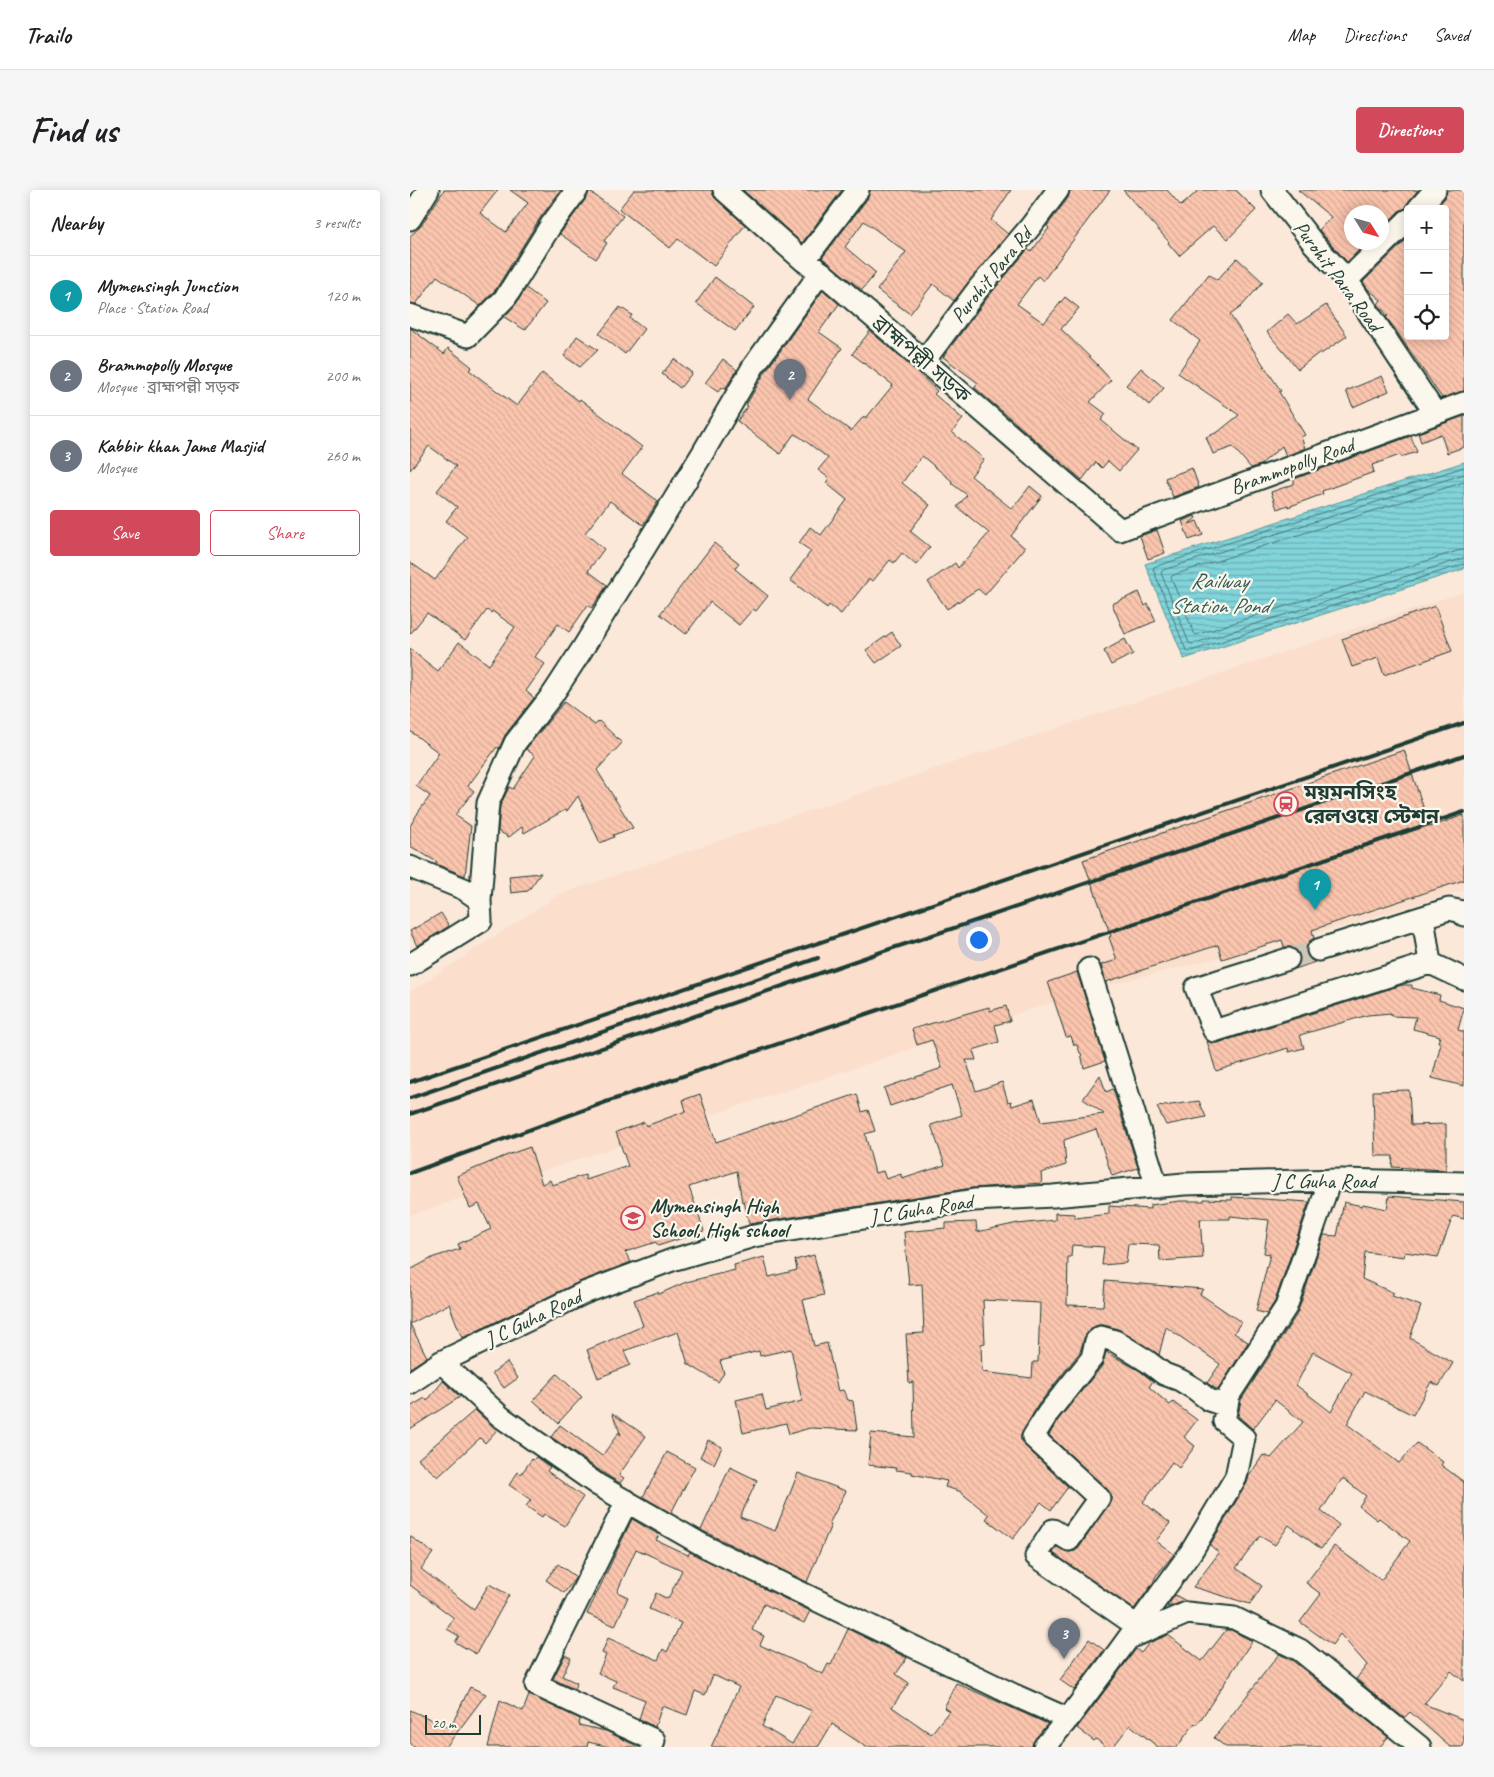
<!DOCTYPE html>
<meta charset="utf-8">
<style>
body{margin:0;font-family:Caveat,"Noto Sans Bengali",sans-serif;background:#f6f6f6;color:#202124}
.controls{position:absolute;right:15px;top:15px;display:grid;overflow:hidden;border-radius:5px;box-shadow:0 2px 12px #0003}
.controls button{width:45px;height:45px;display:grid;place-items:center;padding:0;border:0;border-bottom:1px solid #e0e0e0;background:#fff;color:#202124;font:25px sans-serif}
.compass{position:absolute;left:934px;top:15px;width:45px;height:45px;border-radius:50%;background:#fff;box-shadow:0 2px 12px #0003;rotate:127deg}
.scale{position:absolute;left:15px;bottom:12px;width:56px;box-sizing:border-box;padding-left:5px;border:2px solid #1f3d34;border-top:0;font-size:14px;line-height:18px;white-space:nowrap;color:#1f3d34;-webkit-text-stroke:4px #fbf7ec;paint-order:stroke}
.you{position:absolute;left:568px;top:749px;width:18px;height:18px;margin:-12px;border:4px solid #fff;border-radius:50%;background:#1a73e8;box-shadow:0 0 0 8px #1a73e833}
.badge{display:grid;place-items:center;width:32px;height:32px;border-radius:50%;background:#d1495b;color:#fff;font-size:16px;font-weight:700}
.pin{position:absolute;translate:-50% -41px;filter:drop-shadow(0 1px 2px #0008)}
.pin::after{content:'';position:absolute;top:26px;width:18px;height:15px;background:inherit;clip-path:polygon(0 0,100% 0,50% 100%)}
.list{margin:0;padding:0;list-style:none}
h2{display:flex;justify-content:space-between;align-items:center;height:65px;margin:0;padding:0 20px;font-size:21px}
h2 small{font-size:16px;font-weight:400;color:#757577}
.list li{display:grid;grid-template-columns:32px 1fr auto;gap:15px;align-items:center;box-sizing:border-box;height:80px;padding:0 20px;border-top:1px solid #e0e0e0}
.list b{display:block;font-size:19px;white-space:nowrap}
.list p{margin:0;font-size:16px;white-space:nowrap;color:#757577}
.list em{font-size:16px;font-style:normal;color:#757577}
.actions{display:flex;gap:10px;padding:15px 20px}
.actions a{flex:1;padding:11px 0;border:1px solid #d1495b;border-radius:5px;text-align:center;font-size:18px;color:#d1495b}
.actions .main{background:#d1495b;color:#fff}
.icon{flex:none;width:28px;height:28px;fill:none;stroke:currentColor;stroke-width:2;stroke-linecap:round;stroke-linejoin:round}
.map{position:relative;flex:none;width:1054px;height:1557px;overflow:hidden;border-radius:5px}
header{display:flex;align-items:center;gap:30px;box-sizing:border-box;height:70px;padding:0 25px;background:#fff;border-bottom:1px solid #e0e0e0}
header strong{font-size:24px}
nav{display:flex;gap:28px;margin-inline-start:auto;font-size:18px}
.intro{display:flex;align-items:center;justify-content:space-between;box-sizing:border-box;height:120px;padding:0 30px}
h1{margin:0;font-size:35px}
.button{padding:12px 22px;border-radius:5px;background:#d1495b;color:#fff;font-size:18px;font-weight:700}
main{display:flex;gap:30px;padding:0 30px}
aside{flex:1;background:#fff;border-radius:5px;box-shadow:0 2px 12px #0003}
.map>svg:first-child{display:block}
.built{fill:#fbdecc}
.water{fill:url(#water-rules);stroke:#5a9898}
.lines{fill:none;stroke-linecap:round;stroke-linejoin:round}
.shore{stroke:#477977;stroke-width:1}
.building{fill:url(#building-back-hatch);stroke:#1f3d34;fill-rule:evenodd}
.minor-tunnel{stroke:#cfc6b8;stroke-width:21;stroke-dasharray:21 11;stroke-linecap:butt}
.minor-casing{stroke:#1f3d34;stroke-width:25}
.minor{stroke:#fbf7ec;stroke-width:21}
.rail{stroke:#1f3d34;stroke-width:4}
.labels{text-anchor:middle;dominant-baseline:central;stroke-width:4.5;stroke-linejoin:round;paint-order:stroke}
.street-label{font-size:21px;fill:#1f3d34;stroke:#fbf7ec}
.poi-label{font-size:21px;font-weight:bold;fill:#1f3d34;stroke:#fbf7ec;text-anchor:start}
.water-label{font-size:22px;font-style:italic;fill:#335b55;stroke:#fbf7ec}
</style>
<header>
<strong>Trailo</strong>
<nav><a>Map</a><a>Directions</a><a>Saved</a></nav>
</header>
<div class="intro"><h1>Find us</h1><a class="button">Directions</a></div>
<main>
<aside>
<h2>Nearby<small>3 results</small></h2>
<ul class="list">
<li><span class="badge" style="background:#0f9aa8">1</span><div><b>Mymensingh Junction</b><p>Place · Station Road</p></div><em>120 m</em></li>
<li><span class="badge" style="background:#6b7280">2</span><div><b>Brammopolly Mosque</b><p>Mosque · ব্রাহ্মপল্লী সড়ক</p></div><em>200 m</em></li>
<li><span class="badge" style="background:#6b7280">3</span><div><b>Kabbir khan Jame Masjid</b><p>Mosque</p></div><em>260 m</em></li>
</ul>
<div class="actions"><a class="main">Save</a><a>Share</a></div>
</aside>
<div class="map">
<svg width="1054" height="1557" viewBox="0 0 1054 1557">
<defs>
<pattern id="water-rules" width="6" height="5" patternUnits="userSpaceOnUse" patternTransform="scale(1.25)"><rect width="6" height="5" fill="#82d4db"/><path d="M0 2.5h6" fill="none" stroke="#6aadb2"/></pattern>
<pattern id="building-back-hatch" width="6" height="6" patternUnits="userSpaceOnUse" patternTransform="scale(1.25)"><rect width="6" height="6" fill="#fbc5ae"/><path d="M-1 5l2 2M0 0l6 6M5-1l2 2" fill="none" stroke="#d7aa96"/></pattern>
</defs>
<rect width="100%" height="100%" fill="#fbe8d9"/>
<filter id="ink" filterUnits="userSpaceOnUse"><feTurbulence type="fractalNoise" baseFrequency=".02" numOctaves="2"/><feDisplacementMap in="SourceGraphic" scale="10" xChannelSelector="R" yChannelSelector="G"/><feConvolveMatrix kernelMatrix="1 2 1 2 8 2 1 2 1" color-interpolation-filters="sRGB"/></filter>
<g filter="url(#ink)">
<path class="built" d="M1054,402V700L937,735L699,795L637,814L0,1025V802L150,704Z"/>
<path class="water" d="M1054,272V379L774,469L735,374Z"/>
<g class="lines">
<path class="shore" d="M1054,277L744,377L743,379L776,460L778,462L1054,374
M1054,284L753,380L751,383L779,453L782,454L1054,368
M1054,292L763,385L761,388L784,443L786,445L1047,361L1054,360"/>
</g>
<path class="building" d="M34,0H88L70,23L96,42L118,13L100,0H151L130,28L86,99L70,116L27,86L6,114L0,113V46L11,36Z
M224,0H302L306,9L335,35L304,76L268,49L260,58L209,19Z
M333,0H432L392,53Z
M460,0H601L581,30L598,44L544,111L523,94L500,124L467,100L496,62L454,31L435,57L466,83L452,100L412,68L458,8Z
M660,0H700L633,91L628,86L607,114L634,133L655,107L669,118L651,139L688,175H687L701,190L680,212L696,224L691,230L727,260L709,281L698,271L692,278L686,272L672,290L564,197L568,193L533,167L578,107L618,59L621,62L639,38L637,36L658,8Z
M713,0H757L771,16L789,0H826L846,20L818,49L803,36L769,66L758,53L759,52Z
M888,0H1008L999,11L996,18L989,21L972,39V22H942V52H957L937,72L909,40L921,27Z
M1037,0H1054V201L1032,208L985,139L976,127L978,126L968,114L971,110L958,99L953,92L998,48V146H1035V19H1025L1035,8Z
M179,1L213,26L194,51L197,53L186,69L150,44L177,7Z
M827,68L853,92L831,117L820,125L871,201L869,202L895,245L891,247L895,258L876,266L872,256L850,275L841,278L823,257L803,264L796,247L808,242L829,225L768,183L790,151L763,130L799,84L807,90Z
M305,87L344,117L325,141L286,113Z
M116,98L136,113L115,140L94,127L106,114Z
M413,100L429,114L409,142L432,158L398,209L441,241L454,226L456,228L483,195L442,164L460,141L505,180L527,201L524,204L553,229L542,242L574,269L561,286L602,319L620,296L632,306L601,346L615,358L575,405L568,399L537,419L518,392L545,373L548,378L579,343L547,317L557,305L541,293L542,291L512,266L492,293L520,315L500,341L520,357L506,375L492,363L484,373L480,370L463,391L459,389L431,424L419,415L417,418L380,390L401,361L389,353L400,337L411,345L437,310L416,293L419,288L408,280L418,268L390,247L384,244L370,264L327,231L338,216L336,215L354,184Z
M916,115L937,146L911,164L910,162L888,179L857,142L878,124L887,134Z
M210,117L222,125L220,128L234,139L215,164L189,144Z
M0,138L34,164L38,158L62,177L59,180L107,216L132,183L169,211L170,209L232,257L212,284L248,311L233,335L200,311L175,343L194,359L178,381L197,395L182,418L178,415L159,442L148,434L125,467L135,474L116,501L124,508L95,545L89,559L87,557L58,596L64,601L45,625L61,636L55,686L26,674L27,672L0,656V636L9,621L20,606L6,596L29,563L0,541V459L28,481L49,452L79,475L105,437L82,421L81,423L77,420L55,450L17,423L0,444V372L25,390L57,347L36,331L47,317L27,301L46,276L19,256L0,280Z
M167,146L188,160L170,177L154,166Z
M264,169L282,183L270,198L252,184Z
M313,169L327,180L315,199L312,197L308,202L295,193Z
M731,178L754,198L739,215L716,195Z
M972,186L979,201L943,217L936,201Z
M1054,226V257L1037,263L1031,244L1011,252L1008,243Z
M1001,246L1007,262L991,267L990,265L962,275L964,282L912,301L913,304L878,317V315L867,319L861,302L884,294V289Z
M782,278L789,297L763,307L755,288Z
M785,326L786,328L779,334L787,331L793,345L779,350L772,331Z
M747,340L755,363L738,369L730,346Z
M304,353L329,373L325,379L358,406L346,421L343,419L329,435L300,412L276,444L250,424Z
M729,402L735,416L738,414L746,431L715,444L702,414Z
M1025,416L1042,461L974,485L968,468L942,477L932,449Z
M482,442L491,456L466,473L456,460Z
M715,449L723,464L701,475L694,461Z
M154,512L185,535L189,531L212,553L187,580L223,638L203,645L204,647L190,653L168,606L157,621L155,620L114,643L112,637L99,647L88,641L90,616L99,597L103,599L125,566L116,559Z
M994,560L1020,637L1054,625V690L902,740L904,748L899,752L896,758V763L899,769L905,772L885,779L890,772V765L886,760L881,757H874L872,750L812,769L808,755L696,792L691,775L707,770L699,747L701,746L673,670Z
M131,683L118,701L101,703L99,686Z
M31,723L39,736L7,756L0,741Z
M667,782L695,871L674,878L671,863H670L667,855H664L661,846L656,847L638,792Z
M992,795H1002V798L1030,805L1029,810L1054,818L1048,840L1054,842V896L1022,888L1031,853L1028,852L1030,846L1003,839L1006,827L981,826V823L958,825L890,845L894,858L879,862L878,858L806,881L797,851L802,853H808Z
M596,816L600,831L585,835L589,852L563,860L566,870H556L566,901L592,892L598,912L601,911L602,916L624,909L631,932L694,924L673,909L690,885L696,902L703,899L728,978L702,986L686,939L654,950L656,975L631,983L632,993L562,998L339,1034L334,1011L332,1012L327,981L279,997L294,1041L248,1056L246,1052L215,1062L221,1072L169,1092L52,1148L39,1114L0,1134V1080L24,1067L50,1059L48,1054L81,1039L69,1014L60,1018L47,986L100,964L120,957L132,994L140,990L142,995L175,985L176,990L218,976L206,942L234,932L236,936L276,921L273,910L290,904L306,952L447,904L452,922L458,920L465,941L455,944L465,983L473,981L476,989L491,984L492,989L535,975L521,935L552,925L542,895L480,916L474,898L532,878L522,850L507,855L502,839L579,817L580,821Z
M999,900L1001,935L1036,934V980L982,977L983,966H965L963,901Z
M789,911L796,927L756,935L747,917Z
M979,1006L1054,1012V1029L1043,1026L1028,1067L995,1062L994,1067L955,1062L952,1089L984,1103L982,1106L1011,1116L1000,1148L1043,1173L1029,1196L1021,1192L1003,1225L955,1201L937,1234L989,1273L1007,1253L1033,1272L1031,1275L1054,1292V1491L1041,1481L1014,1514L1054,1530V1557H1040L1000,1522L994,1528L946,1489L957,1475L930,1444L922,1455L890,1432L911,1404L896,1393L924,1356L971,1390L1000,1351L969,1328L967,1330L949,1316L956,1306L934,1289H932L911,1321L929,1335L911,1359L879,1335L865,1355L850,1346L826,1378L852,1396L840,1414L783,1397L809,1363L800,1355L837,1293L839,1286L853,1265L861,1268L893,1232L865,1210L843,1239L828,1226L831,1210L887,1124L914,1045L927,1046L934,1012L952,1016L953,1014L977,1019ZM903,1162L942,1183L921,1222L886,1195Z
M822,1007L899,1012L865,1111L857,1124L846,1121L860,1064L854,1063L859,1030L820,1026V1029H790L793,1068L750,1071L749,1055L718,1054L716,1073L692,1075L694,1057L662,1055L661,1067H658L657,1115L693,1116L695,1091L793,1099L790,1104L831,1132L824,1143L838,1152L808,1200L797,1193L810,1174L756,1137L749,1165L708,1139L694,1135H688L683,1137L674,1148L670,1162L628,1215L611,1245V1251L615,1256L658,1297L641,1320L631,1312L603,1349L576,1329L579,1325L549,1301L535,1297L537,1291L502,1284V1282L486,1280V1278L458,1275L461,1243L504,1247L503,1192L499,1193L496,1144L514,1143L512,1094L499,1095L494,1042L536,1038V1033L566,1032L567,1042L608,1033V1034L645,1030V1023L665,1024V1028L699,1024V1016L740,1019V1015L770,1011H794V1009L822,1010ZM573,1110L630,1113L628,1172H623L622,1188L572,1182L571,1154L575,1153Z
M404,1065L414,1105L393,1110L404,1156L417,1153L428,1201L433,1200L438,1210L443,1211L447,1240L400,1238L379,1244L376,1233L333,1243L326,1210L352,1204L356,1220L392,1211L381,1159L350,1166L349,1161L310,1171L314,1183L308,1192L278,1174L268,1142L214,1161L220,1175L188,1188L177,1160L233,1136L224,1110L248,1102L249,1104L276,1092L325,1080L324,1075L354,1067L359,1087L387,1080L385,1070Z
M0,1134L17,1167L0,1178Z
M696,1162L730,1181L743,1191L739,1197L760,1215L763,1212L787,1230L774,1247L785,1256L769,1278L762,1272L733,1312L760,1333L746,1351L764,1364L746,1386L743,1393L724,1419L643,1363L647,1357L659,1362L665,1361L669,1358L701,1310V1304L697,1299L639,1245L648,1230L692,1176Z
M97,1172L108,1188L94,1198L82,1183Z
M147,1184L172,1207L148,1233L123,1210Z
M33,1191L50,1207L0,1239V1217L15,1208L17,1211Z
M65,1220L87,1240L75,1253L70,1248L28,1287L8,1269Z
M202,1223L236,1246L209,1285L214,1288L210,1293L195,1284L141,1247L150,1235L192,1266L209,1242L211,1245Z
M298,1250L312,1257L304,1274L290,1267Z
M257,1262L285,1277L261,1323L233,1307Z
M126,1267L140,1277L137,1281L173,1307L155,1336L134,1324L132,1327L116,1316L121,1310L99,1295L108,1282L111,1284L122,1269L123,1270Z
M320,1277L347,1290L330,1327L365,1341L388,1283L436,1301L419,1334L421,1335L397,1392L291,1340Z
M222,1329L249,1345L246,1350L278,1365L280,1362L400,1421L394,1433L354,1414L342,1440L354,1446L350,1455L413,1484L418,1474L421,1475L438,1439L497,1468L486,1484L499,1493L482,1517L521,1544L539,1521L534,1518L546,1493L638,1534L625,1549L622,1557H456L422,1534L408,1557H301L329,1497L303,1485L295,1505L285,1501L277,1525L252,1516L245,1537L229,1529L235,1510L203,1497L206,1491L188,1483L196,1465L192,1463L198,1448L248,1470L253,1459L257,1462L271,1433L239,1419L246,1403L258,1409L272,1380L226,1359L207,1402L218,1407L205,1436L177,1424ZM366,1505L402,1521L382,1554L352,1536Z
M0,1346L23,1363L11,1379L64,1419L79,1394L99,1405L66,1464L45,1452L49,1446L37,1439L44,1428L0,1395Z
M148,1374L166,1387L154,1403L136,1390Z
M765,1405L776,1411L757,1417Z
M816,1440H821L842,1451L787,1535L785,1533L767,1557H748L720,1535L703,1557H696L686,1549L684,1551L667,1538L726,1459L731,1463L739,1453L758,1445L792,1471Z
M679,1449L694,1460L664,1500L650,1490Z
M869,1464L883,1471L978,1547L970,1557H816L804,1548Z
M155,1465L161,1468L152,1486L167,1493L164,1499L143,1489Z
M60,1497L76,1504L36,1557H0V1520L40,1538Z
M119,1505L170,1529L169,1535L196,1541L229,1557H199L178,1552L177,1557H78L90,1510L113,1521Z"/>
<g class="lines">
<path class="minor-tunnel" d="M878,769L908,760"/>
<g class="minor-casing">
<path id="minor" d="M314,0L394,71L411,82L710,340L1054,213
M862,0L904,54L937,90L1025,223
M1008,19L1025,0
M0,29L18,0
M394,71L448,0
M937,90L998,30
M0,125L58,146L96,107L141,35L167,0
M514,171L568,99L621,36L648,0
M0,677L54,699L70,710L71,731L0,775
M70,710L78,613L105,553L143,504L173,458L291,266L343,177L411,82
M1054,725L1053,722L1039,719L1013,727L1020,773L1054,789
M908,760L1013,727
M878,769L786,798L804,841L1020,773
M679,779L747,997
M31,1172L91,1227L188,1295L296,1357L604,1505L658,1529
M0,1193L31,1172L174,1103L262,1070L344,1046L564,1010L643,1006L774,994L931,990L1054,993
M217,1311L126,1495L244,1550L242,1557
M727,1436L626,1366L643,1340L659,1350L689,1308L623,1247L638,1223L682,1168L686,1151L691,1147L705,1151L737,1171L754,1184L770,1190L785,1199L799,1210L817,1216
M719,1448L777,1423L824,1428L890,1460L1010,1557
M634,1557L658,1529L709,1461L781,1362L826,1287L834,1248L814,1231L819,1205L876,1117L920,990"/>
</g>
<use href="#minor" class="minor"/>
<path class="rail" d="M0,892L1054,533
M0,908L408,768
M0,924L474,761L550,736L1054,565
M0,983L196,912L1054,622"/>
</g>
</g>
<defs>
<g id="station-ring" transform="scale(1.25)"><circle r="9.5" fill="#fbf7ec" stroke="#d1495b" stroke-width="1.5"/><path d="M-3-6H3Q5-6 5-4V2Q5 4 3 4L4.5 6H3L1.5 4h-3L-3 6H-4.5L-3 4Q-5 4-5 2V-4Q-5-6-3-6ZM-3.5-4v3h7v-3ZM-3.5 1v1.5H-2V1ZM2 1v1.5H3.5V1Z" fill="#d1495b"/></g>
<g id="school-ring" transform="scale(1.25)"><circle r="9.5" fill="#fbf7ec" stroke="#d1495b" stroke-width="1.5"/><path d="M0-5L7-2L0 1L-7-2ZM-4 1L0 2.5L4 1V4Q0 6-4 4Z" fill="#d1495b"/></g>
</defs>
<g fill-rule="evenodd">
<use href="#station-ring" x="876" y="614"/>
<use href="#school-ring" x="223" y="1028"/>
</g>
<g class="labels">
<g class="street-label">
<text transform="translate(581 85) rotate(-51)">Purohit Para Rd</text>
<text transform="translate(928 86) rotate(53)">Purohit Para Road</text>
<text transform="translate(512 169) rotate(41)">ব্রাহ্মপল্লী সড়ক</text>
<text transform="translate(882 276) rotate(-20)">Brammopolly Road</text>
<text x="914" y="991">J C Guha Road</text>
<text transform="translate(511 1019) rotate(-9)">J C Guha Road</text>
<text transform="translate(123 1128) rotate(-26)">J C Guha Road</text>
</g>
<g class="poi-label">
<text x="894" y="602">ময়মনসিংহ<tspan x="894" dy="24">রেলওয়ে স্টেশন</tspan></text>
<text x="240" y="1016">Mymensingh High<tspan x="240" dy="24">School, High school</tspan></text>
</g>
<g class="water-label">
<text x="809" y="391">Railway<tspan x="809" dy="25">Station Pond</tspan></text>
</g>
</g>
</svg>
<div class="controls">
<button>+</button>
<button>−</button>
<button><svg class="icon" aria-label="locate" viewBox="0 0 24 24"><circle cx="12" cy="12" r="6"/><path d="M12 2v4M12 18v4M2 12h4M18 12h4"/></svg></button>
</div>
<svg class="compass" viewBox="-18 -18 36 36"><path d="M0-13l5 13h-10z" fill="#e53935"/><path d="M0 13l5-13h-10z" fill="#757577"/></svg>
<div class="scale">20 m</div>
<div class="you"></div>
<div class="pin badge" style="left:905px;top:720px;background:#0f9aa8">1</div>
<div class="pin badge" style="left:380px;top:210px;background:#6b7280">2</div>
<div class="pin badge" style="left:654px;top:1469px;background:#6b7280">3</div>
</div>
</main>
